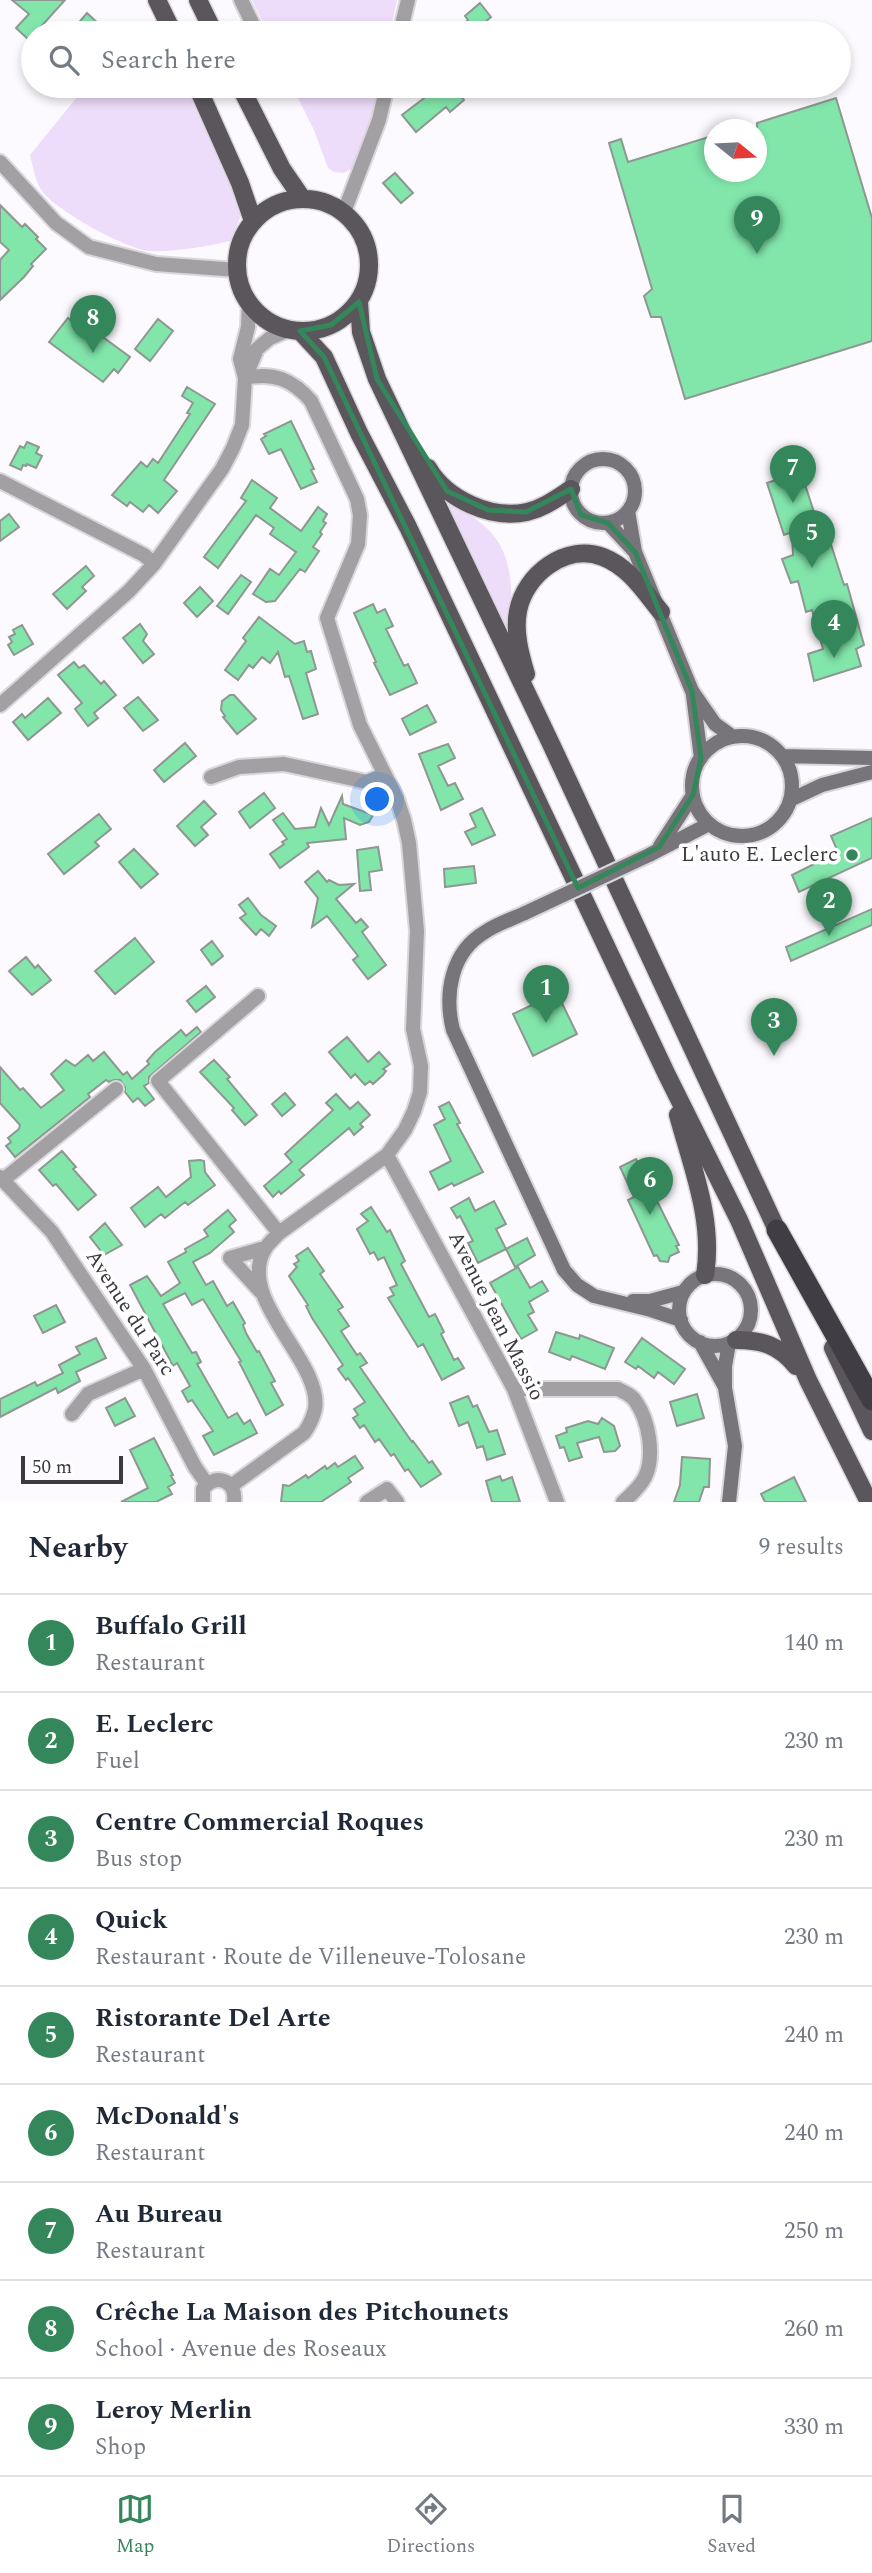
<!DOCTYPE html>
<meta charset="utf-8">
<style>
body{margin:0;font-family:Spectral,serif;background:#f2f2f3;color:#1f2937}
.compass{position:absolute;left:704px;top:119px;width:63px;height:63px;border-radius:50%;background:#fff;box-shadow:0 4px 10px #0003;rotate:108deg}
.scale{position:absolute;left:21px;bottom:18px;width:102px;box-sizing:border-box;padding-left:7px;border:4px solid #3c3a3e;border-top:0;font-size:19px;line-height:24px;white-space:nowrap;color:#3c3a3e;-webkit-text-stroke:5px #fff;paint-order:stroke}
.you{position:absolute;left:378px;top:800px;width:24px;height:24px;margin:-18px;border:5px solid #fff;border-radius:50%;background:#1a73e8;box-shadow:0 0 0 10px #1a73e833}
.badge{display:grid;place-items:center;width:46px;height:46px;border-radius:50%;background:#33875a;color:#fff;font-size:23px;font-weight:700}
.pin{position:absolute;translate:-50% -58px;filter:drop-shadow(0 2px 4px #0008)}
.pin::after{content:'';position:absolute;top:37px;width:24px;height:21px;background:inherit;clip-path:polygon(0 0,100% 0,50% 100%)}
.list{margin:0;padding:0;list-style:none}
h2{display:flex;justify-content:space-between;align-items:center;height:91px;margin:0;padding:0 28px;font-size:30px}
h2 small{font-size:23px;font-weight:400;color:#747a83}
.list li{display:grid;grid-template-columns:46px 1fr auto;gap:21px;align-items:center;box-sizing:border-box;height:98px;padding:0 28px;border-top:2px solid #e0e1e3}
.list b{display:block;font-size:26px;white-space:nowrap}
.list p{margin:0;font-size:23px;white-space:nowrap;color:#747a83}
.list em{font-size:23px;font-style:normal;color:#747a83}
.icon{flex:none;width:38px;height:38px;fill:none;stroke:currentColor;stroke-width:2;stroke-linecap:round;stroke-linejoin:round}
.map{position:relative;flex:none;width:872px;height:1502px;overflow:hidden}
.search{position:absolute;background:#fff;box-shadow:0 4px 10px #0003;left:21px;right:21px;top:21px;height:77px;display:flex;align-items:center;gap:18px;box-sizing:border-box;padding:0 24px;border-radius:38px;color:#747a83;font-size:26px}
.sheet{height:973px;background:#fff}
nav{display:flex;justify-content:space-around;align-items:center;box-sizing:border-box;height:98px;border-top:2px solid #e0e1e3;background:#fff;font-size:19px;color:#747a83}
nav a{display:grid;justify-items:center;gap:4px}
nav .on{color:#33875a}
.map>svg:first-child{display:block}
.green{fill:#eedcfb}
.building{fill:#82e6ab;stroke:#8e9791;stroke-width:2}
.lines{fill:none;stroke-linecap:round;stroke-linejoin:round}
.street-casing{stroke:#d9d7db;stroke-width:18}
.secondary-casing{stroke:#d9d7db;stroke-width:18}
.primary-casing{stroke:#d9d7db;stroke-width:21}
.highway-casing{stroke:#d9d7db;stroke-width:24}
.street{stroke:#a2a0a3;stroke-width:14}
.secondary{stroke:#77747a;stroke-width:14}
.primary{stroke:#5a565c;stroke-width:18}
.highway{stroke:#413d44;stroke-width:21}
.secondary-bridge-casing{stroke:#d9d7db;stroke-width:18;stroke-linecap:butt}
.secondary-bridge{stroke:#77747a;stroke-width:14}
.marked{fill:none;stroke:#33875a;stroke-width:5;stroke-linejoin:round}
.poi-dot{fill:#33875a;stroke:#fff;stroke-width:2.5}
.labels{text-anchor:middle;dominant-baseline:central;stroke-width:7;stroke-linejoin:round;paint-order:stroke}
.poi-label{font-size:21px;fill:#3c3a3e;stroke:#fff;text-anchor:end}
.street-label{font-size:21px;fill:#3c3a3e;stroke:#fff}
</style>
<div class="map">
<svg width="872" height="1502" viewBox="0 0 872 1502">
<rect width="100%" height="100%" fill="#fcfafe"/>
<path class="green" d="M252,0H397L390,33H268Z
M86,86H187L240,200V218L230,241C204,247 176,252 149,251C126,249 55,210 42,191C35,181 33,166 30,155Z
M292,86H378L364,149L354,168L343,173L334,172L328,168L314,130Z
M445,502C517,533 514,574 509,644Z"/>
<path class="building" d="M12,0H65L29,40L16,28L29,14Z
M480,3L491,17L472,33H452L468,20L465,16Z
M87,13L101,26L95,33H70Z
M440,86H452L464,100L450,112L446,107L416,132L402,115Z
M836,98L872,218V341L685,399L661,317H651L644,296L652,289L609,143L621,139L628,162L715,135V172H757V123Z
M395,173L413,193L401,203L383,183Z
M0,205L22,227L25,224L38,237L36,239L46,249L31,264L33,266L24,277L0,300V260L9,250L0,242Z
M94,299L109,312L96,332L130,357L118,373L114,369L103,382L49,342L68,318L75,324Z
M158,319L173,331L150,361L135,349Z
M187,387L215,404L164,480L177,491L158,513L149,505L143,512L130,502L127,506L112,495L141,462L147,467L153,459L158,463L190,414L187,413L193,403L182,396Z
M291,421L314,469L311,470L317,482L301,489L281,449L269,454L261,439L266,436L264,434Z
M27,442L39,447L36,453L42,456L36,468L27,464L26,466L23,465L21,470L10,465L20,446L24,448Z
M801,472L821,534L827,532L844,585L847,584L864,645L856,649L861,666L814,681L808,654L823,649L812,610L806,612L798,581L791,583L782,559L793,555L792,532L784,535L767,483Z
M252,480L277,498L270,508L301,531L318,507L327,514L323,521L326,523L320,532L322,534L313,547L319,551L305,572L300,569L275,601L266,602L253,594L270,569L279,575L296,552L270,534L274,528L256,515L218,568L204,557L246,501L241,498Z
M9,514L19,527L0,541V521Z
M86,566L94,576L82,587L86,591L67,609L53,594Z
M241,575L251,582L228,614L217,606Z
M200,587L213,601L197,617L184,603Z
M373,604L377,613L385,609L393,626L386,629L404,666L408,664L417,683L390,695L374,663L376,662L354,613Z
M259,617L295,644L304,641L307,652L311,651L316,669L306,673L318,714L303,719L289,676L285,677L278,652L270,663L262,657L253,668L249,665L238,680L225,670L246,641L243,638Z
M140,624L147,634L143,641L154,654L143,663L123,638Z
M22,625L33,644L14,655L8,645L12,642L9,637L15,634L13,630Z
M74,662L79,668L84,665L101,684L104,681L116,695L94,713L98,718L88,726L75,709L82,703L58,675Z
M230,695H234L256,719L237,734L223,717L225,716L221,710L222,701Z
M138,697L158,720L143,731L124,708Z
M48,698L61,713L28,740L13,722L22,714L25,718Z
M427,705L436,722L410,735L402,719Z
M185,743L196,756L164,782L154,770Z
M448,744L455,758L438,766L448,786L455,783L463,799L441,810L419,754Z
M264,793L275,808L250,828L239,812Z
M342,796L343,804L373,815L369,822L360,825L344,818L346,839L307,843L309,847L280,868L270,854L284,844L282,842L287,839L273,820L283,813L295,829L315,827L321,808L329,825Z
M204,801L216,814L201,827L208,835L195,846L177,826Z
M482,808L495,835L472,845L465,832L476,827L470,814Z
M99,814L111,829L95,842L99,846L64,874L48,854Z
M872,818V858L799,892L792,875L838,852L831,836Z
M378,847L382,870L369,872L371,890L360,891L357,850Z
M134,849L158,874L141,888L119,862Z
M474,866L476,883L445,887L444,869Z
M318,871L327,882L329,880L339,885L354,884L336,899L356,923L361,919L368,927L362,932L386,965L368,979L353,960L358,956L327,916L312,927L318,898L305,882Z
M248,898L261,915L276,926L269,936L261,929L256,935L240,918L246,914L239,905Z
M872,909V925L791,961L786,947Z
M135,938L154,962L115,994L95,971Z
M212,941L223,956L212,965L201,950Z
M26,957L35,968L38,965L51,980L32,995L9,971Z
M206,986L215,997L196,1012L187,1001Z
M557,993L577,1034L533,1056L513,1014Z
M197,1027L201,1032L149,1077V1083L144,1086L154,1099L145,1106L138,1098L133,1102L125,1092V1087L120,1080H114L109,1082L106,1080L88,1094L90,1097L15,1157L6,1146L11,1142L8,1138L19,1129L20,1125L0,1103V1067L20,1090L23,1088L41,1108L64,1090L51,1074L66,1060L75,1066L88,1055L93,1061L104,1052L123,1075L127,1072L132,1079L149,1064L147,1061L155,1052L181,1030L186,1036Z
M347,1037L368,1062L379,1052L390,1064L383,1069L386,1071L383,1075L373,1084L370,1081L365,1085L355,1074L351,1078L329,1052Z
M214,1060L230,1077L227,1079L257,1115L245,1125L232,1110L234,1108L200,1072Z
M285,1093L295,1105L282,1116L272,1104Z
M336,1094L350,1109L358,1102L370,1115L360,1124L363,1127L354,1135L349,1128L299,1170L304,1175L281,1194L279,1191L273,1197L264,1186L292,1162L285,1154L333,1110L326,1103Z
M449,1102L460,1123L457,1124L483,1172L454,1186L452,1183L439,1190L430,1172L451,1161L434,1125L445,1119L439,1107Z
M62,1151L76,1167L73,1169L96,1195L78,1210L56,1184L53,1186L39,1170Z
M636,1159L679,1245L676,1246L679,1252L670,1256L668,1262L660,1261L657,1255L654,1256L628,1200L634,1197L620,1167Z
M200,1160L204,1161L205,1172L215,1185L188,1205L185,1202L165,1218L161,1214L145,1227L131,1208L158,1187L166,1197L191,1177L189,1161Z
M469,1198L475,1211L494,1201L506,1224L496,1229L506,1249L478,1263L468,1243L473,1241L460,1216L457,1218L451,1208Z
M371,1207L387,1232L390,1230L405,1261L401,1264L429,1317L435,1314L444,1332L441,1334L454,1360L458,1358L464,1368L442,1380L423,1344L418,1347L388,1298L394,1295L390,1288L397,1285L384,1257L378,1260L374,1252L370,1254L357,1229L368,1221L361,1214Z
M228,1210L236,1220L229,1226L234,1232L210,1253L193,1262L206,1285L213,1281L227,1306L233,1302L245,1323L243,1325L246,1333L257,1352L259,1351L275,1381L271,1383L283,1405L266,1415L239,1362L241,1361L203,1299L192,1305L185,1293L163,1304L192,1353L196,1352L201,1362L197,1364L228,1418L237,1413L244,1424L250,1420L257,1433L214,1455L203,1436L213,1431L192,1400L188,1402L182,1391L190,1386L177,1363L173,1366L130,1285L147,1276L161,1296L180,1283L168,1262L186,1252L185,1249L208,1236L204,1230Z
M105,1223L122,1245L104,1255L90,1237Z
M527,1238L535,1255L515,1267L506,1249Z
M308,1248L324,1271L320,1274L343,1307L338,1310L349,1326L341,1331L357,1355L360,1353L367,1363L360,1367L412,1442L413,1441L429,1463L432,1461L441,1474L421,1487L408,1469L405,1471L394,1454L391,1456L379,1439L375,1442L364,1425L360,1428L353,1418L358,1415L354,1409L365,1402L348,1378L346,1380L338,1369L343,1365L312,1318L306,1306L308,1305L289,1276L297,1267L294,1264L299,1261L296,1256Z
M518,1267L530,1288L542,1281L548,1291L529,1302L534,1312L528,1315L537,1330L521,1339L490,1283Z
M56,1305L65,1322L43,1333L34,1316Z
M556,1332L579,1339L580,1335L614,1348L605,1369L572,1356L570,1360L549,1352Z
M96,1338L106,1358L76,1372L80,1381L58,1393L56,1388L0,1417V1399L35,1382L37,1386L63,1373L59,1365L80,1354L76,1347Z
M642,1338L685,1369L674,1384L658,1372L654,1378L638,1366L636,1369L625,1362Z
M697,1394L704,1418L677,1426L670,1402Z
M468,1396L473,1407L477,1405L489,1432L497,1430L505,1454L487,1460L483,1446L477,1448L468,1422L459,1426L450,1403Z
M125,1398L135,1416L115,1426L106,1408Z
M602,1418L614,1426L620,1446L615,1451L604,1452L599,1437L577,1443L582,1457L569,1461L564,1447L560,1448L556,1436L567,1432L566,1428L588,1421L598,1424Z
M154,1438L173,1475L171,1476L175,1483L168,1487L172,1494L156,1502H121L148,1488L130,1450Z
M355,1456L363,1468L348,1478L351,1482L321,1502H281L283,1485L289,1486L306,1475L308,1478L325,1466L327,1469L335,1463L338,1467Z
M682,1457L710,1459L709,1487H704L699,1502H674L680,1485Z
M500,1476L502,1481L512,1477L520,1502H492L486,1481Z
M794,1477L806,1502H765L761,1494Z"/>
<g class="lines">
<g class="street-casing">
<path id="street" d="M241,0L257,33
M400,33L408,0
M0,162L56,223L89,247L156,264L237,270
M344,212L379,120L387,86
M245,378L240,359L248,327L249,303
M0,481L144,555L154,564
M0,705L129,591L154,564L222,469L233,448L242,425L245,378L257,349L270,338L288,330
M211,777L239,767L284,764L367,782L383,775
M258,996L158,1081L279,1233
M387,1155L514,1389L557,1502
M0,1177L52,1232L144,1369L195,1467L207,1484
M3,1180L116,1089
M260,1291L230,1258L265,1248
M514,1389H618C625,1393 632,1395 636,1402C649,1421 655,1456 645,1477C640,1487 631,1495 623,1502
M72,1414L88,1394L144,1369
M231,1486L304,1433C309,1426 313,1418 315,1409C323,1362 235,1299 265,1249C268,1243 275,1238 279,1233L387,1155L405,1130L414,1111L420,1092L421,1066L413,1029L417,931L409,843L404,820L397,799L360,725L327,618L358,544L360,515L357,499L311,401C292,379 273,372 245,378
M203,1502V1489C216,1472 237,1481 234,1502
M367,1502L387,1489L397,1502"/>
</g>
<g class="secondary-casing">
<path id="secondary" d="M571 491a32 32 0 1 1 64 0a32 32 0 1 1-64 0Z
M628,511L635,552L692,691L715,724L733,737
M608,523L635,552
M693,695L701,758
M692 786a50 50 0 1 1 100 0a50 50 0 1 1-100 0Z
M782,756L872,758
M790,800L822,785L872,772
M660,846L693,795
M649,855L709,824
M525,913C512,919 497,924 485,932C451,952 444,994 453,1030L564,1270L577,1285L594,1296L651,1310L681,1320
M679 1310a36 36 0 1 1 72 0a36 36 0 1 1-72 0Z
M633,1301H650L683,1292
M700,1342L725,1387
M729,1343L725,1366V1388L735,1446L729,1502"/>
</g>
<g class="primary-casing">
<path id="primary" d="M157,0L173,33
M198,0L214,33
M197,86L240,183L253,221
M240,86L282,169L302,198
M237 265a66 66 0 1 1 132 0a66 66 0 1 1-132 0Z
M359,302L361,332L377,379L552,746L782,1241
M300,331L324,357L359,433L408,527L666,1073L739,1220L808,1380L869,1502
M428,468C446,499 491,520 527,512C544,508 557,498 571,489
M526,674C520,654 514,632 518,611C525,574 566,543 603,557C629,567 644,591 661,612
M678,1115C692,1167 714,1220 705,1275
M736,1340C762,1340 779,1345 796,1366
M833,1348L872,1431"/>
</g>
<g class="highway-casing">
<path id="highway" d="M777,1230L872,1400"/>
</g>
<use href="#street" class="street"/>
<use href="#secondary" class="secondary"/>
<use href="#primary" class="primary"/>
<use href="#highway" class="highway"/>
<g class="secondary-bridge-casing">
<path id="secondary-bridge" d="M525,913L649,855"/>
</g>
<use href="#secondary-bridge" class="secondary-bridge"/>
</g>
<path class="marked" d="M359,302L377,379L447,491L488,510L526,512L571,489L581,515L608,523L635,552L692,691L701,758L693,795L659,847L578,888L324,357L300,331L331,325Z"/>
<circle class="poi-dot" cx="852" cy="855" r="7"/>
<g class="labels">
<g class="poi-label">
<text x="838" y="855">L'auto E. Leclerc</text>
</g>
<g class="street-label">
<text transform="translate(130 1313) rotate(57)">Avenue du Parc</text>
<text transform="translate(496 1316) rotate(63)">Avenue Jean Massio</text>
</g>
</g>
</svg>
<svg class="compass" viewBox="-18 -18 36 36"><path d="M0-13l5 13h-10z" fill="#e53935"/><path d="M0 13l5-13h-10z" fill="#747a83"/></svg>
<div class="scale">50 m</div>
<div class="you"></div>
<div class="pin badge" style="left:546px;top:1023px">1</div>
<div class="pin badge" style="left:829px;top:936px">2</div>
<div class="pin badge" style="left:774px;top:1056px">3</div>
<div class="pin badge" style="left:834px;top:658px">4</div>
<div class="pin badge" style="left:812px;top:568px">5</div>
<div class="pin badge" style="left:650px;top:1215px">6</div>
<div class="pin badge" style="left:793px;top:503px">7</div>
<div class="pin badge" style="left:93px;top:353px">8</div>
<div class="pin badge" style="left:757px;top:254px">9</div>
<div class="search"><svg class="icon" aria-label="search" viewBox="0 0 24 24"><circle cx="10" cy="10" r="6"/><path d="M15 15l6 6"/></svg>Search here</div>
</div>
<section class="sheet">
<h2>Nearby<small>9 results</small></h2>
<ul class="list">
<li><span class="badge">1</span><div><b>Buffalo Grill</b><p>Restaurant</p></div><em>140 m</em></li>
<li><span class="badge">2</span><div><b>E. Leclerc</b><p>Fuel</p></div><em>230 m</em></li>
<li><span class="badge">3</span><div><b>Centre Commercial Roques</b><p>Bus stop</p></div><em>230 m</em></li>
<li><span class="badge">4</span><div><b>Quick</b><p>Restaurant · Route de Villeneuve-Tolosane</p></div><em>230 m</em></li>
<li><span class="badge">5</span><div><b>Ristorante Del Arte</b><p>Restaurant</p></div><em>240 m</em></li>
<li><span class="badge">6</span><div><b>McDonald's</b><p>Restaurant</p></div><em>240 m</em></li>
<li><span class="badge">7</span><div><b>Au Bureau</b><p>Restaurant</p></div><em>250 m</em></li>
<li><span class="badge">8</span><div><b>Crêche La Maison des Pitchounets</b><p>School · Avenue des Roseaux</p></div><em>260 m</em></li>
<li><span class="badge">9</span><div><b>Leroy Merlin</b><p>Shop</p></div><em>330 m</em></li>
</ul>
</section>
<nav>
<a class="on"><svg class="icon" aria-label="map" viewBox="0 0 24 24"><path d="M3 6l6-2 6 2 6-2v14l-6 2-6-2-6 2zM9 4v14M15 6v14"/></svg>Map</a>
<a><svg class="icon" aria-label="directions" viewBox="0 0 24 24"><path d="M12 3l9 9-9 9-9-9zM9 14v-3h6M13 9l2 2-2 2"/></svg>Directions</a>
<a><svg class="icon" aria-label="saved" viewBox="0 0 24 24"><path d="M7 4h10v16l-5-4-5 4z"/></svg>Saved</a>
</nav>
